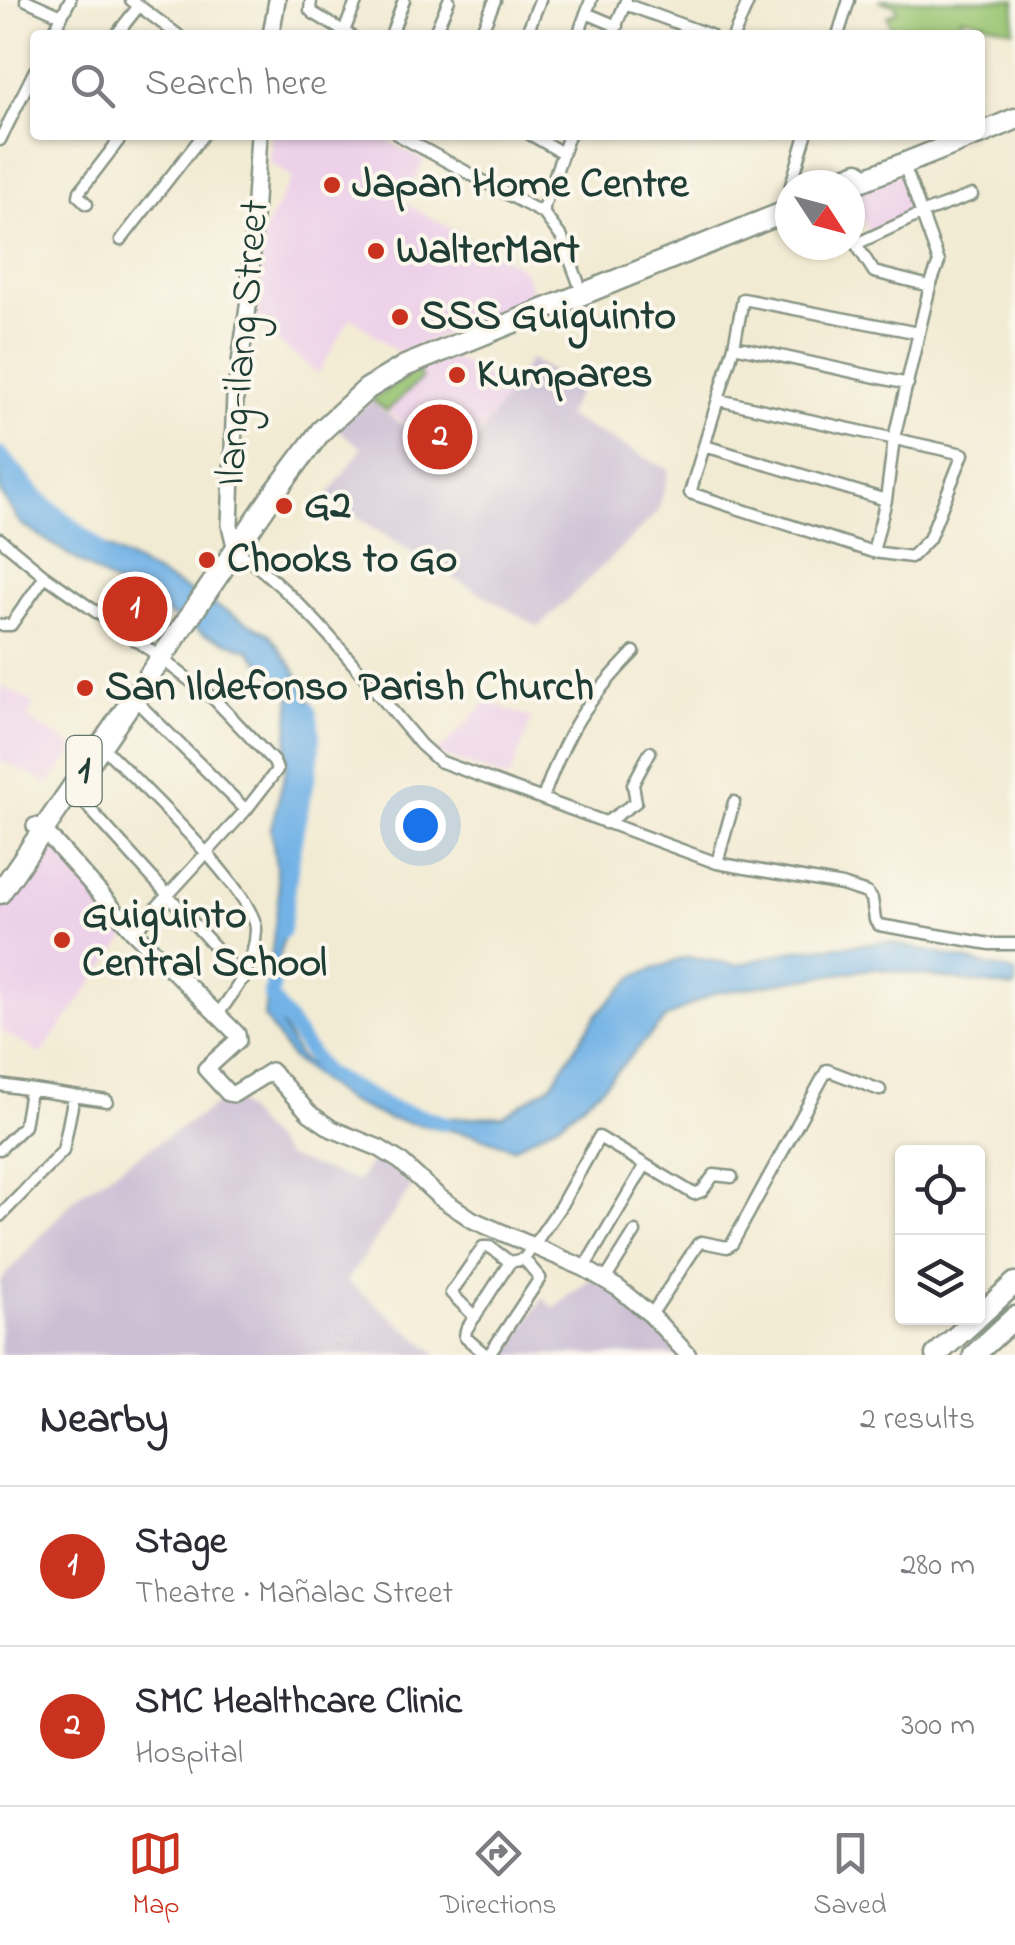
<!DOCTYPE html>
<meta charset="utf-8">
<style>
body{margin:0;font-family:"Indie Flower",sans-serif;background:#f2f2f3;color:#2b2b33}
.controls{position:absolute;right:30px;bottom:30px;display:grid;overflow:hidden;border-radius:10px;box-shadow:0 2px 8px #0004}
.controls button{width:90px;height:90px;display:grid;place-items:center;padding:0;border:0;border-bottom:2px solid #e1e1e2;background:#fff;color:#2b2b33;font:50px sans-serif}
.compass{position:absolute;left:775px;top:170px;width:90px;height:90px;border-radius:50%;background:#fff;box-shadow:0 2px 8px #0004;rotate:126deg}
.you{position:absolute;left:420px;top:825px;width:35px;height:35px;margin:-25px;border:8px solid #fff;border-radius:50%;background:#1a73e8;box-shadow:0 0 0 15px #1a73e833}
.badge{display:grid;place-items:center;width:65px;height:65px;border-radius:50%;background:#c8321e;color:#fff;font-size:32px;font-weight:700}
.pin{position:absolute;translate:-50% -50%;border:5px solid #fff;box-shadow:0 2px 10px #0006}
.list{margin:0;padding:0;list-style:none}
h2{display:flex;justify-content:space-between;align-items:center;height:130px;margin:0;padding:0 40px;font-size:42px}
h2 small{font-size:32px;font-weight:400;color:#7c7c81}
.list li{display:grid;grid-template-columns:65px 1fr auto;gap:30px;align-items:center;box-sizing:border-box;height:160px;padding:0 40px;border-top:2px solid #e1e1e2}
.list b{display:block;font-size:38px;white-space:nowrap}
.list p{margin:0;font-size:32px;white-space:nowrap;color:#7c7c81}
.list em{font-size:32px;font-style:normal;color:#7c7c81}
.icon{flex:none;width:55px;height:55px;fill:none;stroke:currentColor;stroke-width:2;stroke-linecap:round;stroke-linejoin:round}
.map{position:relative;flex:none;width:1015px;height:1355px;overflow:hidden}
.search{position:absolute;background:#fff;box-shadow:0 2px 8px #0004;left:30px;right:30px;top:30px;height:110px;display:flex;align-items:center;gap:25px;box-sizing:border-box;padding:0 35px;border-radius:10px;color:#7c7c81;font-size:38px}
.sheet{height:450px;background:#fff}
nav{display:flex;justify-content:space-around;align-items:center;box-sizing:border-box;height:140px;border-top:2px solid #e1e1e2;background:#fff;font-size:28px;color:#7c7c81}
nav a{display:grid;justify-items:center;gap:5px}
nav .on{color:#c8321e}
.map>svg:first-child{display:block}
.built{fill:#edd1e9}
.industrial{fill:#ccbfd4}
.green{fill:#98c471;stroke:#5c8052;stroke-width:2.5}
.water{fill:#72b2e6;stroke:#48788d;stroke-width:2.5}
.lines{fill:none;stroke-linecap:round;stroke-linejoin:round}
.river{stroke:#72b2e6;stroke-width:15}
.street-casing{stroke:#889484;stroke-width:15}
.secondary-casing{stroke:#889484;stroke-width:20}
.highway-casing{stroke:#889484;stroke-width:25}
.street{stroke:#fff;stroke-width:10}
.secondary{stroke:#fff;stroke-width:15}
.highway{stroke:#fff;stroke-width:20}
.poi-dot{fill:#c8321e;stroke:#fbf7ec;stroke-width:4}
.labels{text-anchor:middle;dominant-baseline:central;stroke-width:8;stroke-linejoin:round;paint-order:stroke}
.shield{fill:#fbf7ec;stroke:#61756b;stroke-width:2.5}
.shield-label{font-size:40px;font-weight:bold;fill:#1f3d34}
.poi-label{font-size:42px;font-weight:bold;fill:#1f3d34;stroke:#fbf7ec;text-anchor:start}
.street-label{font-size:42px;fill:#1f3d34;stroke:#fbf7ec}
</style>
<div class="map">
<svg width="1015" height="1355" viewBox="0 0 1015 1355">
<rect width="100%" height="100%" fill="#fbf7ec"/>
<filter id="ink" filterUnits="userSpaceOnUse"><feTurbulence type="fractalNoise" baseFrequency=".01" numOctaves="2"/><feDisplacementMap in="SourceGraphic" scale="20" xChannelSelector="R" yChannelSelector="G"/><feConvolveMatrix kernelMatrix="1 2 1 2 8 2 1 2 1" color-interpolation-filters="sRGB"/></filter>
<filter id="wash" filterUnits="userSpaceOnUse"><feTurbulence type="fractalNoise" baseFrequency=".0048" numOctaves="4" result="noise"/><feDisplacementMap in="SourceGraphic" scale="40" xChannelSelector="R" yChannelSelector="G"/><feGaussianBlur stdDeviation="2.25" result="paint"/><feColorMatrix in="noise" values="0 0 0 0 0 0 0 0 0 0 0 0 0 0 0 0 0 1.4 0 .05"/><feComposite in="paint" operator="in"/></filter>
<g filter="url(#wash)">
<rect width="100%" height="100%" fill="#f2ebd3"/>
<path class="built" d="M271,135H377L424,161L403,202L520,267L526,274L534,296L399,353L351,317L318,374L257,324L261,237L293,177L270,163Z
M902,172L919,213L869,234L852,194Z
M453,357L511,390L458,463L372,400L408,373Z
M0,685L34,703L27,718L76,748L49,784L0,760Z
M487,702L532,718L509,779L437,754Z
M48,839L134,927L41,1054L0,1030V910Z"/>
<path class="industrial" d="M530,359L580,388L566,416L669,470L658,512L539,627L428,563L327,497L362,448L336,428L370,401L508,503L460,465Z
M231,1095L286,1157L357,1181L376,1156L413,1185L347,1281L439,1355H0V1281L78,1195Z
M592,1278L646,1313L684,1355H506L543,1298L554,1308Z"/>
<path class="green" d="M878,0H1015L1013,30L961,16L963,24L935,35H894L887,16L896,12L897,6Z
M417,370L422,378L387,411L372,400Z"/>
<path class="water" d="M0,457L28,493L84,535L269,634L293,667L316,713L298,813L285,861V928L272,994L283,1029L299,1057L330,1084L427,1119L503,1116L551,1085L598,1013L635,976L687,957L738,965L796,950L888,942L1015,972V988L874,968L714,993L666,1018L601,1088L562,1121L513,1148L472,1134L389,1119L345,1100L291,1058L264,1017L279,892L271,828L285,773L291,695L249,650L205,634L131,595L20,523L0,492Z"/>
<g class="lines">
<path class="river" d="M0,454L37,497L98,547
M282,932C287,899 291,865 296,832C303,792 321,749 308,709
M273,985L271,997L325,1074L393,1109L445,1123"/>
</g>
</g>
<g filter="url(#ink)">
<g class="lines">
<g class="street-casing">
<path id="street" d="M26,0L62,16
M131,0L178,35
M311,0L310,10L313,13L350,35
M625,4L710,35
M586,13L617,26
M344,31L357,0
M52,35L70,0
M116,35L138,7
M391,35L404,0
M434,35L449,0
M480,35L495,0
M526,35L540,0
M578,35L591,0
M612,35L626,1
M734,35L749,0
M838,35L849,0
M398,135L544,214L562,238L582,292
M531,135L561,152
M0,140L35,70
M791,185L806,135
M87,204L79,196L80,191L123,135
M544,214V206L569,135
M121,240L203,135
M930,286L874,272L856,244L923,213L972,195
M734,346L908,384
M719,400L963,454L929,539L911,557L873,552L690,493L734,346L743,299L919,333
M705,446L886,500
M0,539L45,576L153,652L215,700L274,762L277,770L246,810L134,932
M236,550C310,603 362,676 421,745L439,761L717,863L842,885L867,893L872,899L875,920L879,925L990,944H1015
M873,552L886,500L894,438L930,286L939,262L903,162
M0,625H11L45,576
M133,698L246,810
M101,745C131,776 257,893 256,930C255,963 237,989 218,1014
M70,787L244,979
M543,798C566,733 585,702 634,652
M605,823L636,802L633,784L650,752
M717,863L734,802
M0,1085L107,1101
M0,1149L24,1126L30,1091
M0,1216L63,1151L74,1096
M524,1259L560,1207L599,1137L694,1194L702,1191L714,1175L732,1177
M584,1268L644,1167
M605,1280L635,1232
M651,1315L698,1244L702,1242L727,1247L732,1244L827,1070L880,1090
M475,1317L451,1293L483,1247H490L510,1262
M486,1355L465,1337L466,1330L510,1262L524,1259L540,1278L489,1355"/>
</g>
<g class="secondary-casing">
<path id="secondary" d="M271,35L277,0
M236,550L230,525L235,397L249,300L259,135
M35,826L49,836L134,932L237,1034L238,1040L206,1069L228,1093L234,1094L271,1071L309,1113L332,1129L379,1148L400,1161L439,1197L473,1220L584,1268L618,1288L651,1315L688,1355"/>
</g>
<g class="highway-casing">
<path id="highway" d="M980,134L1015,119
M827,185L858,173
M850,185L976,135
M0,893L273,495L321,431L367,389L405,366L790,210
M978,1317L1015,1283
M936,1355L977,1318
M974,1355L1015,1317"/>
</g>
<use href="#street" class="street"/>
<use href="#secondary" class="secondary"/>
<use href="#highway" class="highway"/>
</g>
</g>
<g class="poi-dot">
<circle cx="332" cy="185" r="10"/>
<circle cx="376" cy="251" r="10"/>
<circle cx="400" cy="317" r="10"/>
<circle cx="457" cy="375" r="10"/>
<circle cx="284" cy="506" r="10"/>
<circle cx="207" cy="560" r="10"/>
<circle cx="85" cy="688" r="10"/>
<circle cx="62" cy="940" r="10"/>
</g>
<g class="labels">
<rect class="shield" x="66.5" y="736" width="35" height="70" rx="8"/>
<g class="shield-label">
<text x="84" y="771">1</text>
</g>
<g class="poi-label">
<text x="352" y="185">Japan Home Centre</text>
<text x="396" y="251">WalterMart</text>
<text x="420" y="317">SSS Guiguinto</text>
<text x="477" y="375">Kumpares</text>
<text x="304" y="506">G2</text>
<text x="227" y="560">Chooks to Go</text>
<text x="105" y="688">San Ildefonso Parish Church</text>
<text x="82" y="916">Guiguinto<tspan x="82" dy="48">Central School</tspan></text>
</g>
<g class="street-label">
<text transform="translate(244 343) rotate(-85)">Ilang-ilang Street</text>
</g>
</g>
</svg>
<div class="controls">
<button><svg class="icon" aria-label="locate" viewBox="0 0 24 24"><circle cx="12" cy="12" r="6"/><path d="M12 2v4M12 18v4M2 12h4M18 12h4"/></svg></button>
<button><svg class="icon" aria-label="layers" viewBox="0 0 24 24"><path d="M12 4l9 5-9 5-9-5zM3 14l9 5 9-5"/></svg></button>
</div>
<svg class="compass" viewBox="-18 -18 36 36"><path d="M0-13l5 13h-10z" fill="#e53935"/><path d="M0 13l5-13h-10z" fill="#7c7c81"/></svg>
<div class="you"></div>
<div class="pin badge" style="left:135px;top:609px">1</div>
<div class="pin badge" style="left:440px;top:437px">2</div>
<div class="search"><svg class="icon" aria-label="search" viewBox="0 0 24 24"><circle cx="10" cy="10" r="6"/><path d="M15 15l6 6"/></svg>Search here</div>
</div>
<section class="sheet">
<h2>Nearby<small>2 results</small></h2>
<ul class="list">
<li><span class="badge">1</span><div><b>Stage</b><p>Theatre · Mañalac Street</p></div><em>280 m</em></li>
<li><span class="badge">2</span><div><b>SMC Healthcare Clinic</b><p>Hospital</p></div><em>300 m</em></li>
</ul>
</section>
<nav>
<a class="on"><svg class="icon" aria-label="map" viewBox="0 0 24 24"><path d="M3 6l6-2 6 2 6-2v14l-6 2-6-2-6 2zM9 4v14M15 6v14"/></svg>Map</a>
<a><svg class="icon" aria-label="directions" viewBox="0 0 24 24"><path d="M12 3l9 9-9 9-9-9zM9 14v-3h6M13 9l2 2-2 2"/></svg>Directions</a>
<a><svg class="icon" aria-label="saved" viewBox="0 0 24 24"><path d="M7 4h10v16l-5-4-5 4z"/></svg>Saved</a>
</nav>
